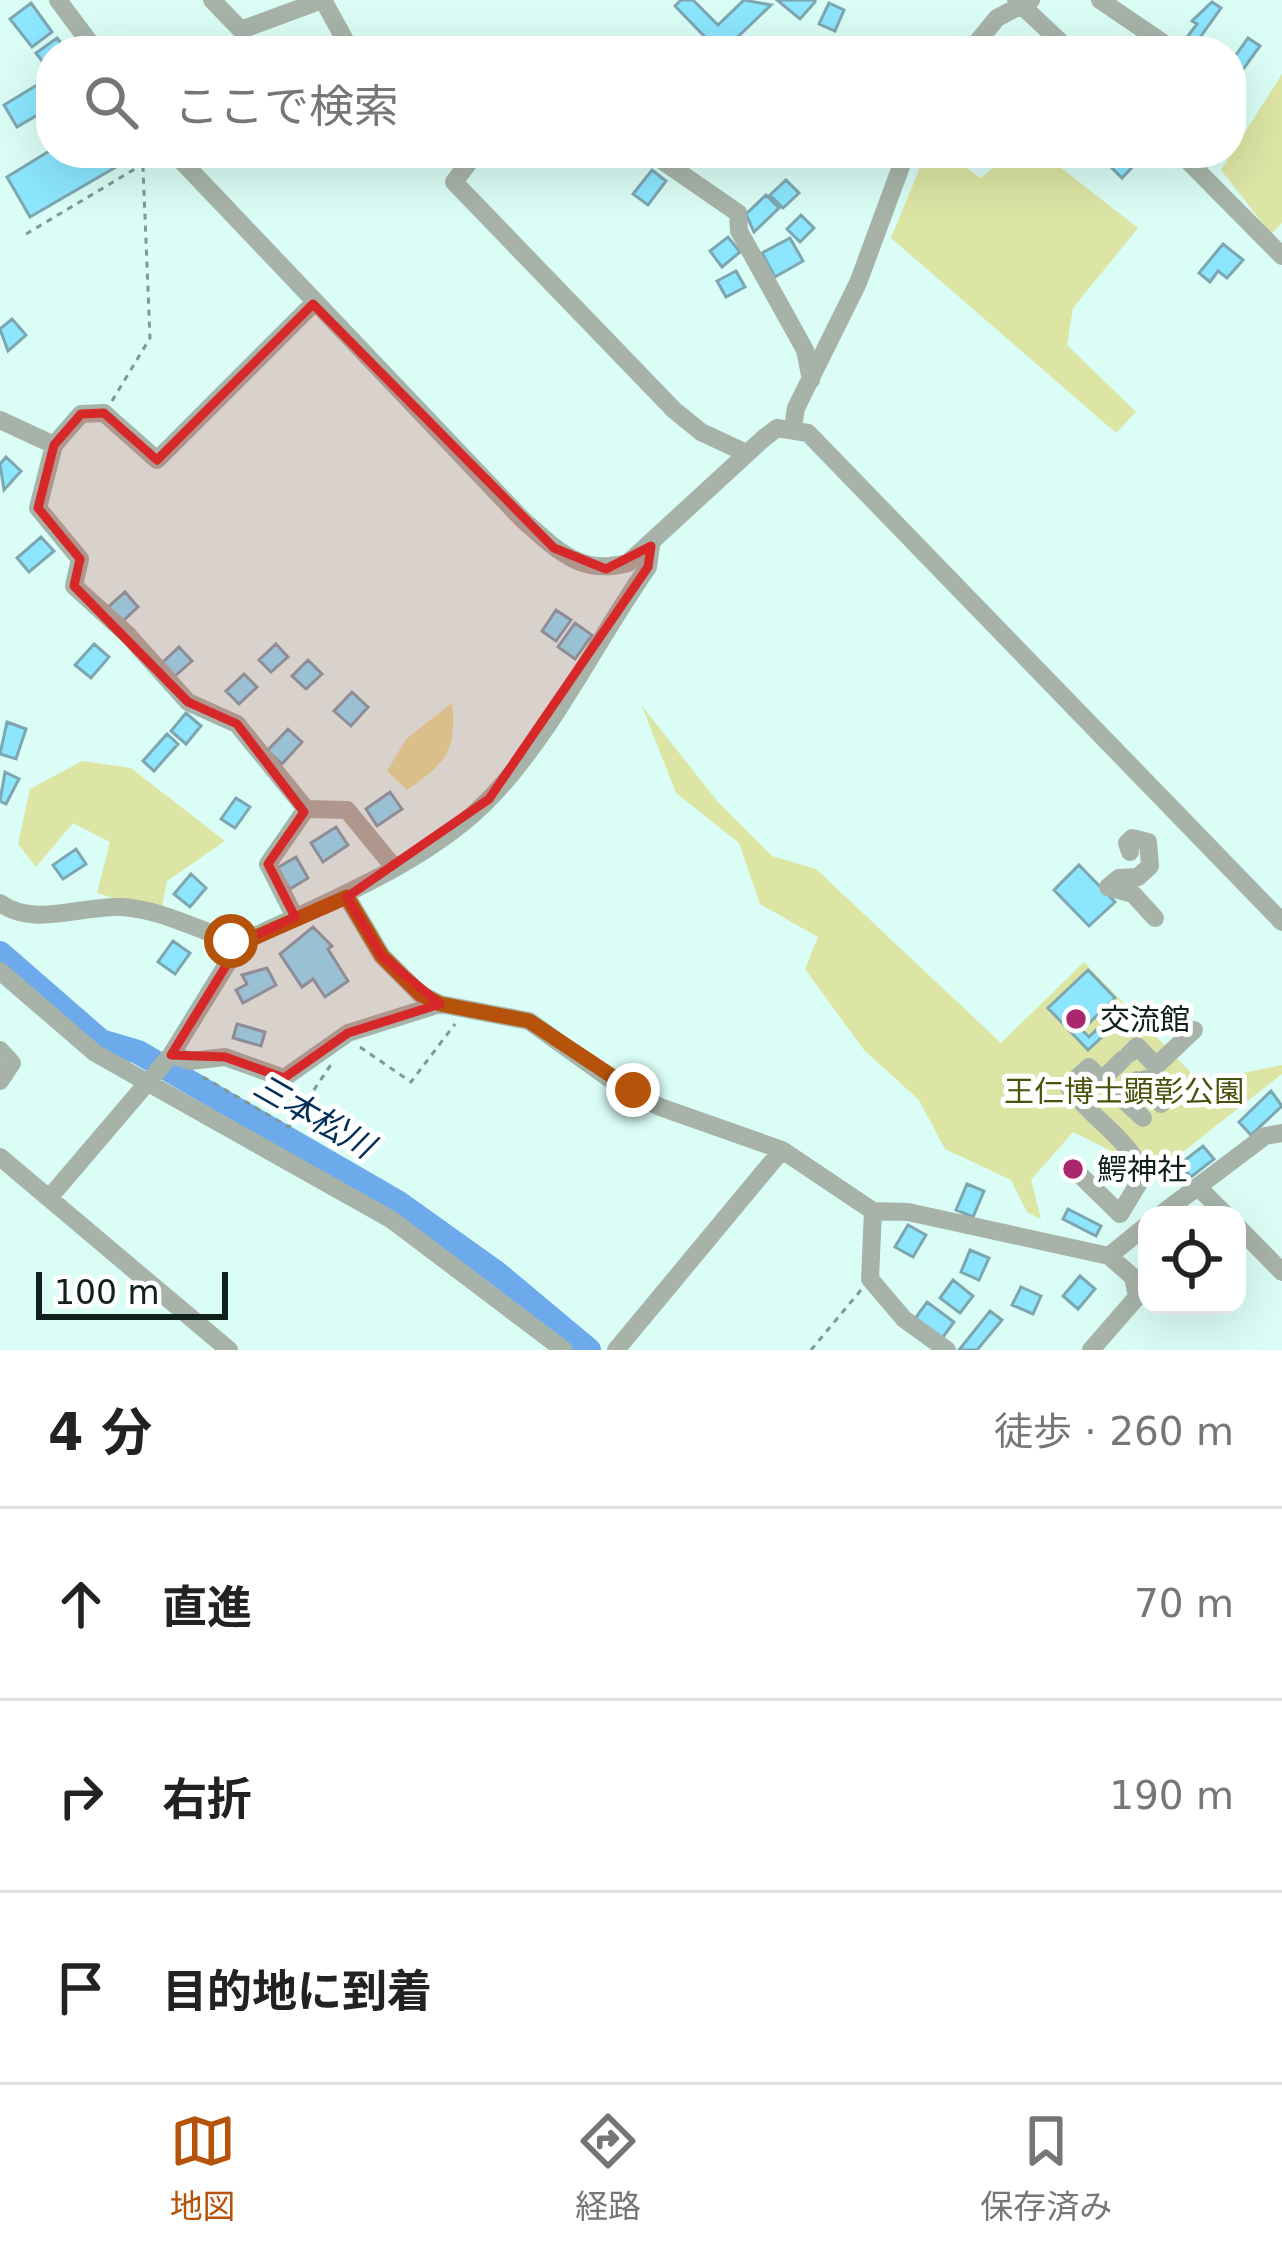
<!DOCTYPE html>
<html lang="ja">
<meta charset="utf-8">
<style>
body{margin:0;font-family:"DejaVu Sans","Noto Sans JP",sans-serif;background:#f6f6f6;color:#222}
.controls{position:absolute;right:36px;bottom:36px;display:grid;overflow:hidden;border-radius:24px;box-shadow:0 12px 48px #0002}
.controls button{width:108px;height:108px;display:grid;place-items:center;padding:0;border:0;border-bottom:3px solid #e0e0e0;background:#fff;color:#222;font:60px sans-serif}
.scale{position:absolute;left:36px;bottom:30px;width:192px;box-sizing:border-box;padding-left:12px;border:6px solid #0f201d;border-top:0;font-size:33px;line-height:42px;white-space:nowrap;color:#0f201d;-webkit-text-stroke:9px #fff;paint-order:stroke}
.stop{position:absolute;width:36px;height:36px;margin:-27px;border:9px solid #b45309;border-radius:50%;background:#fff}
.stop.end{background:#b45309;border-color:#fff;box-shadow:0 3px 12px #0008}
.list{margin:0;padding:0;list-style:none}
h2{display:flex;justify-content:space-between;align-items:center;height:156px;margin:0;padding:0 48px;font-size:51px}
h2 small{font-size:39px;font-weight:400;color:#767676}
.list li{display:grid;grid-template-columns:78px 1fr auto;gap:36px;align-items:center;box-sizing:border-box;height:192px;padding:0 48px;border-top:3px solid #e0e0e0}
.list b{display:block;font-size:45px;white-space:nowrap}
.list em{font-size:39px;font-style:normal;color:#767676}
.icon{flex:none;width:66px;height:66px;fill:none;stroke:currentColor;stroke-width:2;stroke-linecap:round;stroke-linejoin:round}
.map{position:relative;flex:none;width:1282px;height:1350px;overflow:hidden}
.search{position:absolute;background:#fff;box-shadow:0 12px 48px #0002;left:36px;right:36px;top:36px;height:132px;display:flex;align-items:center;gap:30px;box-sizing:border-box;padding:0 42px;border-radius:48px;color:#767676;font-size:45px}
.sheet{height:732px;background:#fff}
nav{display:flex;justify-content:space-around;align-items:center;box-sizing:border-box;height:168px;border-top:3px solid #e0e0e0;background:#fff;font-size:33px;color:#767676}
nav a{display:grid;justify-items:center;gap:6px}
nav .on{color:#b45309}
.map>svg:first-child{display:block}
.green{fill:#dce5a4}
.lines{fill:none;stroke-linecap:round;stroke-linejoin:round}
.river{stroke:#6caaec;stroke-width:24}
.building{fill:#8be6fe;stroke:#7ea6b1;stroke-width:3}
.path{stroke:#7f9a94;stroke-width:3;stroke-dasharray:6 6;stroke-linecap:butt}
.minor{stroke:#a7b3a8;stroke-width:18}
.route{stroke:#b45309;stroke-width:15}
.marked{fill:#d62828;fill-opacity:0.2;stroke:#d62828;stroke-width:9;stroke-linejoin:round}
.poi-dot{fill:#ac266d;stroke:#fff;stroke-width:4.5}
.labels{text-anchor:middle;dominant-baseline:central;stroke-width:10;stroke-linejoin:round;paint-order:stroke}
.poi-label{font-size:30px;fill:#0f201d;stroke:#fff;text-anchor:start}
.park-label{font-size:30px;fill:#4b510b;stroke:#fff}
.water-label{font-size:33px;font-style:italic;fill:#002e57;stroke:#fff}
</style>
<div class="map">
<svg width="1282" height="1350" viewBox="0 0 1282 1350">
<rect width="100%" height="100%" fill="#dafdf6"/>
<path class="green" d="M1282,74V223L1271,234L1221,170Z
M926,153H946L981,178L1010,153H1042L1138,228L1073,308L1067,345L1136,412L1116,433L891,238Z
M452,703C457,751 446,763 407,790L387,771L406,739Z
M642,706L718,802L772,856L816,869L1001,1043L1084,962L1200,1082L1282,1065V1074L1141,1185L1135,1163L1073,1132L1031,1180L1041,1219L1027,1212L1011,1180L945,1149L919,1100L864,1050L805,969L818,937L760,904L739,843L676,793Z
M82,761L131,768L225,841L167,881L161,912L97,893L110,842L73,823L36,867L18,844L30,789Z"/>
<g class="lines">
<path class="river" d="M0,953L101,1041L138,1052L399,1203L497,1273L589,1350"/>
</g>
<path class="building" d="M681,0H693L718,25L744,0L771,5L723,51H701L697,47L706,38L675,6Z
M777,0H815V2L800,19Z
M1212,2L1221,8L1194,46L1185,40L1197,24L1192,21Z
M31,3L52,32L32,47L10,19Z
M829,3L844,10L835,31L819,24Z
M57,38L67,51H51V73L36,53Z
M1248,38L1260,46L1239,75L1231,62Z
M42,82L51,107L17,127L4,105Z
M51,150L124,153L128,160L30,217L7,177Z
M1119,153H1132L1139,160L1122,178L1108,164Z
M652,170L666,181L648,205L633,194Z
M786,180L799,193L783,208L770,195Z
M766,195L779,208L754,232L746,214Z
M801,215L814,228L800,242L787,229Z
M728,237L740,252L722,267L710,251Z
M790,238L803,261L775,277L762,253Z
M1223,244L1243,260L1227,278L1218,271L1210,282L1199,273Z
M736,271L745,287L726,297L717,281Z
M12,319L26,335L8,351L0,329Z
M6,457L21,471L4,490L0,464Z
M41,537L54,551L29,572L17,558Z
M125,592L138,607L122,622L108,607Z
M556,610L571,620L556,641L542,631Z
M575,623L592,635L575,659L558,647Z
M94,644L109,657L91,678L75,665Z
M276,644L288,657L271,672L259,660Z
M179,647L192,661L175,676L162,663Z
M308,660L322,674L306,689L292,676Z
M244,674L257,687L239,704L226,691Z
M352,692L368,707L351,726L334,711Z
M186,713L201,726L186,744L171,731Z
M7,722L26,729L16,759L0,754Z
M288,729L302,742L282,764L267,751Z
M167,734L178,744L154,771L143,761Z
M5,772L19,779L6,804L0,801Z
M390,792L402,809L377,826L366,809Z
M236,798L250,807L235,828L221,819Z
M336,827L348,845L323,862L311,843Z
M76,849L86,864L63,879L53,865Z
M296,857L308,878L290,889L277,868Z
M1079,865L1115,902L1089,926L1054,890Z
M191,874L206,888L190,907L174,894Z
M313,927L332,946L328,949L348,981L325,997L313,979L302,987L280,954Z
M173,941L190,953L175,974L158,962Z
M267,968L276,985L243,1003L236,990L247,984L242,975Z
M1088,970L1115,998L1082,1030L1089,1037L1096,1030L1103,1036L1088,1050L1048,1008Z
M237,1024L265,1032L261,1046L233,1038Z
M1271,1091L1282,1106L1251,1135L1239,1122Z
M1203,1146L1214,1159L1191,1177L1180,1164Z
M967,1184L984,1191L973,1217L956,1210Z
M1068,1209L1101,1226L1096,1236L1063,1219Z
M908,1225L926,1235L913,1257L895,1247Z
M970,1250L989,1258L979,1280L961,1272Z
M1080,1276L1095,1289L1078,1309L1063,1296Z
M953,1280L973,1296L960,1313L940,1298Z
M1021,1287L1041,1296L1033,1314L1012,1305Z
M927,1302L954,1322L941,1340L914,1320Z
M990,1311L1002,1320L977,1350H959Z"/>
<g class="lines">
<path class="path" d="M26,234L160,154
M112,401L150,338L143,168
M360,1047L411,1082L455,1024
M203,1077L289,1127L332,1063
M811,1350L861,1290"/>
<path class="minor" d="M58,0L96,51
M212,0L241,30L322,0
M323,0L351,51
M1016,0L1070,51
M1100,0L1175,51
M970,51L997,18L1031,0
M174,153L523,520C557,550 581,576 628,563L764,438L777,428L808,433L1282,922
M476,153L454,182L674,410L701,432L746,453
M651,153L738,213L739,231L805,350L811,380
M1180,153L1282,256
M313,304L157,460L104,413L81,414L54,445L38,508L80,559L74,586L128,635L188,702L237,724L306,809L347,810L393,866
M0,420L54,445
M793,427L796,408L858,283L906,153
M1130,852L1127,843L1132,838L1148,842L1150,866L1138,877L1119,878L1108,887L1133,894L1155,918
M347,897L382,956L420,994L440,1004L529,1021L614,1082L660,1107L782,1150L873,1211L908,1212L1109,1256L1133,1277L1137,1297L1091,1350
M0,903C34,928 83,905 121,907C162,909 201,932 240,943C321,904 430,863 493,795C555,729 596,641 648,567L651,546
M295,917L268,864L306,809
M0,971L95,1053L392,1220L564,1350
M0,1050L12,1063L0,1081
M1129,1054L1137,1046L1156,1066L1194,1030
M171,1055L190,1061L225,1057L284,1078L348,1033L440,1004
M1102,1080L1143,1118
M1129,1103L1137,1080L1161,1104L1165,1100L1145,1079
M0,1157L229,1350
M1080,1175L1120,1214L1143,1176C1132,1140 1090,1118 1068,1086L1089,1067L1102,1080L1123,1059
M1198,1187L1226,1215
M49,1198L171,1055L240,943
M873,1211L870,1279L904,1319L947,1350
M1160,1215L1265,1136L1282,1133
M1237,1226L1282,1272
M1109,1256L1147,1225
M616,1350L782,1150"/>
</g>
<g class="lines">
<path class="route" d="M231,941L240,944L347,897L382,956L420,994L440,1004L529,1021L633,1090"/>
</g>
<path class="marked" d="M313,304L554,548L606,569L651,546L648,567L489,799L347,897L382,956L440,1004L348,1033L284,1078L225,1057L171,1055L240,943L295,917L268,864L304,812L237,724L188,702L74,586L80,559L38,508L54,445L81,414L104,413L157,460Z"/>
<g class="poi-dot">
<circle cx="1076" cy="1019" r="12"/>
<circle cx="1073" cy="1169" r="12"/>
</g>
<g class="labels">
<g class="poi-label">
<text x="1100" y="1019">交流館</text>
<text x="1097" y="1169">鰐神社</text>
</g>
<g class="park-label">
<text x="1124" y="1091">王仁博士顕彰公園</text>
</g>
<g class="water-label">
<text transform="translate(314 1116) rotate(30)">三本松川</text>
</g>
</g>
</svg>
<div class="controls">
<button><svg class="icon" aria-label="locate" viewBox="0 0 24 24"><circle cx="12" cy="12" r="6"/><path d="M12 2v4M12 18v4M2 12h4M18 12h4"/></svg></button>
</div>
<div class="scale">100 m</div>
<div class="stop" style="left:231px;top:941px"></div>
<div class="stop end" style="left:633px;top:1090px"></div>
<div class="search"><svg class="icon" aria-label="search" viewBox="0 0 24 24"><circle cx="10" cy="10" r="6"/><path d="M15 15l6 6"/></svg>ここで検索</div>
</div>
<section class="sheet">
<h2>4 分<small>徒歩 · 260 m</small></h2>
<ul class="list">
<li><svg class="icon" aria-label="ahead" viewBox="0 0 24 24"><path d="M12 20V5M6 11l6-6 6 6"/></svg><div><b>直進</b></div><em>70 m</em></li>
<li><svg class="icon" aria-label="right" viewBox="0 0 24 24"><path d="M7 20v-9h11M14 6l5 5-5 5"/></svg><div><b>右折</b></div><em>190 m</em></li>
<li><svg class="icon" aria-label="arrive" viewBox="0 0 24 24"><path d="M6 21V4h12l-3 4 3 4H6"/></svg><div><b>目的地に到着</b></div></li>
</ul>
</section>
<nav>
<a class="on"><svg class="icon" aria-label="map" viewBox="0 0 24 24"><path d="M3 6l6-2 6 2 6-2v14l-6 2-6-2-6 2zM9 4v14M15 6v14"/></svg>地図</a>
<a><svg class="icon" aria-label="directions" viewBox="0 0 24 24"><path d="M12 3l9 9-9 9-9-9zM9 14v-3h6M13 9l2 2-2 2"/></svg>経路</a>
<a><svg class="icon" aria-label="saved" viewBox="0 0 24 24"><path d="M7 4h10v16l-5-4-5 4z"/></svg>保存済み</a>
</nav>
